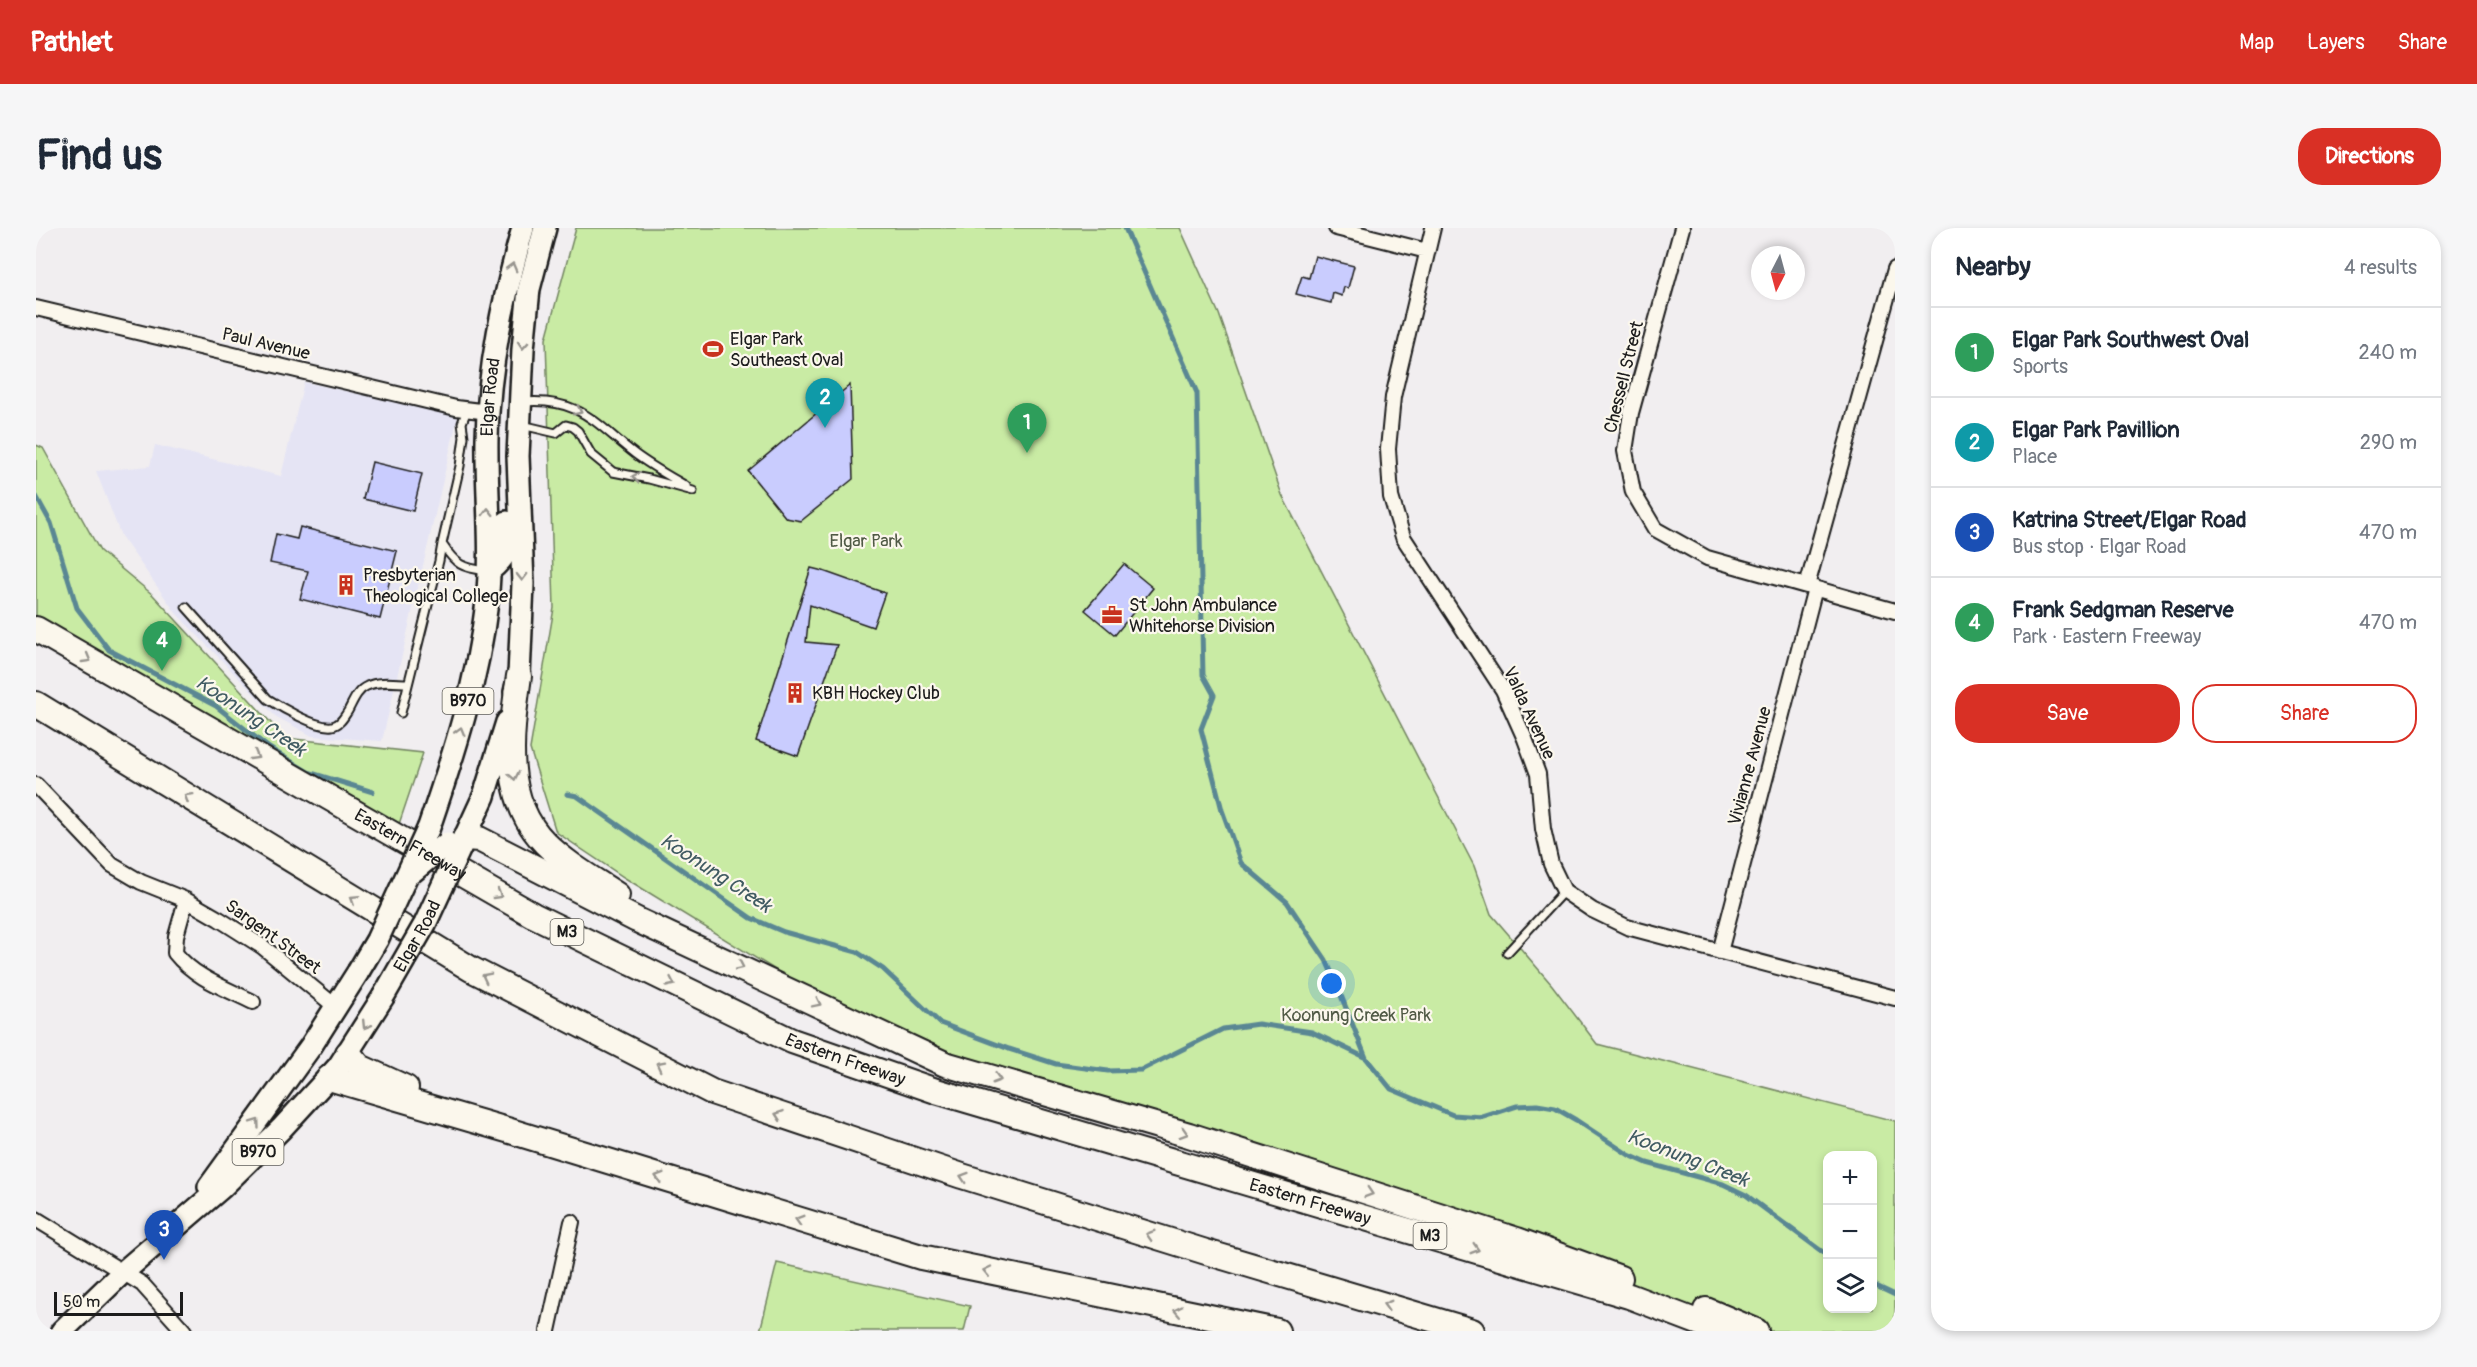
<!DOCTYPE html>
<meta charset="utf-8">
<style>
body{margin:0;font-family:Pangolin,sans-serif;background:#f6f6f7;color:#1f2937}
.controls{position:absolute;right:18px;bottom:18px;display:grid;overflow:hidden;border-radius:12px;box-shadow:0 3px 9px #0003}
.controls button{width:54px;height:54px;display:grid;place-items:center;padding:0;border:0;border-bottom:2px solid #e0e1e3;background:#fff;color:#1f2937;font:30px sans-serif}
.compass{position:absolute;left:1715px;top:18px;width:54px;height:54px;border-radius:50%;background:#fff;box-shadow:0 3px 9px #0003;rotate:186deg}
.scale{position:absolute;left:18px;bottom:15px;width:129px;box-sizing:border-box;padding-left:6px;border:3px solid #1c1c1c;border-top:0;font-size:16px;line-height:21px;white-space:nowrap;color:#1c1c1c;-webkit-text-stroke:4px #fbf7ec;paint-order:stroke}
.you{position:absolute;left:1296px;top:756px;width:21px;height:21px;margin:-15px;border:4px solid #fff;border-radius:50%;background:#1a73e8;box-shadow:0 0 0 9px #1a73e833}
.badge{display:grid;place-items:center;width:39px;height:39px;border-radius:50%;background:#d93025;color:#fff;font-size:20px;font-weight:700}
.pin{position:absolute;translate:-50% -50px;filter:drop-shadow(0 2px 3px #0008)}
.pin::after{content:'';position:absolute;top:32px;width:21px;height:18px;background:inherit;clip-path:polygon(0 0,100% 0,50% 100%)}
.list{margin:0;padding:0;list-style:none}
h2{display:flex;justify-content:space-between;align-items:center;height:78px;margin:0;padding:0 24px;font-size:26px}
h2 small{font-size:20px;font-weight:400;color:#747a83}
.list li{display:grid;grid-template-columns:39px 1fr auto;gap:18px;align-items:center;box-sizing:border-box;height:90px;padding:0 24px;border-top:2px solid #e0e1e3}
.list b{display:block;font-size:22px;white-space:nowrap}
.list p{margin:0;font-size:20px;white-space:nowrap;color:#747a83}
.list em{font-size:20px;font-style:normal;color:#747a83}
.actions{display:flex;gap:12px;padding:18px 24px}
.actions a{flex:1;padding:14px 0;border:2px solid #d93025;border-radius:24px;text-align:center;font-size:21px;color:#d93025}
.actions .main{background:#d93025;color:#fff}
.icon{flex:none;width:33px;height:33px;fill:none;stroke:currentColor;stroke-width:2;stroke-linecap:round;stroke-linejoin:round}
.map{position:relative;flex:none;width:1859px;height:1103px;overflow:hidden;border-radius:24px}
header{display:flex;align-items:center;gap:36px;box-sizing:border-box;height:84px;padding:0 30px;background:#d93025;color:#fff}
header strong{font-size:28px}
nav{display:flex;gap:33px;margin-inline-start:auto;font-size:21px}
.intro{display:flex;align-items:center;justify-content:space-between;box-sizing:border-box;height:144px;padding:0 36px}
h1{margin:0;font-size:42px}
.button{padding:15px 27px;border-radius:24px;background:#d93025;color:#fff;font-size:21px;font-weight:700}
main{display:flex;gap:36px;padding:0 36px}
aside{flex:1;background:#fff;border-radius:24px;box-shadow:0 3px 9px #0003}
.map>svg:first-child{display:block}
.built{fill:#e5e4f4}
.green{fill:#c9eba4;stroke:#728460;stroke-width:1.5;fill-rule:evenodd}
.lines{fill:none;stroke-linecap:round;stroke-linejoin:round}
.stream{stroke:#5a8793;stroke-width:5}
.building{fill:#c9ccfe;stroke:#1c1c1c;stroke-width:1.5}
.service-casing{stroke:#1c1c1c;stroke-width:11}
.minor-casing{stroke:#1c1c1c;stroke-width:18}
.primary-casing{stroke:#1c1c1c;stroke-width:26}
.motorway-casing{stroke:#1c1c1c;stroke-width:28}
.service{stroke:#fbf7ec;stroke-width:7}
.minor{stroke:#fbf7ec;stroke-width:14}
.primary{stroke:#fbf7ec;stroke-width:21}
.motorway{stroke:#fbf7ec;stroke-width:24}
.primary-bridge-casing{stroke:#1c1c1c;stroke-width:26;stroke-linecap:butt}
.primary-bridge{stroke:#fbf7ec;stroke-width:21}
.oneway{stroke:#97948e}
.labels{text-anchor:middle;dominant-baseline:central;stroke-width:4.5;stroke-linejoin:round;paint-order:stroke}
.shield{fill:#fbf7ec;stroke:#5f5e5a;stroke-width:1.5}
.shield-label{font-size:16px;font-weight:bold;fill:#1c1c1c}
.poi-label{font-size:18px;fill:#1c1c1c;stroke:#fbf7ec;text-anchor:start}
.street-label{font-size:18px;fill:#1c1c1c;stroke:#fbf7ec}
.park-label{font-size:18px;fill:#505a45;stroke:#fbf7ec}
.water-label{font-size:20px;font-style:italic;fill:#405b62;stroke:#fbf7ec}
</style>
<header>
<strong>Pathlet</strong>
<nav><a>Map</a><a>Layers</a><a>Share</a></nav>
</header>
<div class="intro"><h1>Find us</h1><a class="button">Directions</a></div>
<main>
<div class="map">
<svg width="1859" height="1103" viewBox="0 0 1859 1103">
<rect width="100%" height="100%" fill="#f1eef0"/>
<filter id="ink" filterUnits="userSpaceOnUse"><feTurbulence type="fractalNoise" baseFrequency=".0167" numOctaves="2"/><feDisplacementMap in="SourceGraphic" scale="12" xChannelSelector="R" yChannelSelector="G"/><feConvolveMatrix kernelMatrix="1 2 1 2 8 2 1 2 1" color-interpolation-filters="sRGB"/></filter>
<g filter="url(#ink)">
<path class="built" d="M268,154L422,188L346,513L276,508L239,488L140,385L85,308L60,243L114,238L119,217L245,248Z"/>
<path class="green" d="M540,0H1144L1183,86L1246,267L1438,638L1455,686L1516,757L1561,816L1859,893V1103H1676L1361,981L1007,870L782,768L589,650L520,604L494,521L518,380L510,111ZM1792,928H1836V1080H1792Z
M0,217L7,220L64,323L117,367L249,510L387,525L359,608L0,411Z
M741,1035L934,1078L928,1103H724Z"/>
<g class="lines">
<path class="stream" d="M1089,0L1161,165L1167,447L1178,467L1165,501L1186,582L1205,635L1251,674L1290,732L1297,748
M0,268L15,295L41,380L73,422L180,478L233,520L272,544L337,564
M531,566L541,568L715,690L748,704L821,724L847,741L904,795L973,821L1020,836L1072,843L1105,842L1187,801L1222,796L1276,804L1330,830L1355,861L1417,887L1447,889L1481,878L1501,877L1519,880L1540,892L1593,927L1611,935L1687,956L1710,967L1792,1028
M1304,765L1330,830
M1836,1056L1859,1067"/>
</g>
<path class="building" d="M1279,28L1318,38L1312,60L1308,59L1306,68L1297,65L1295,75L1260,66L1266,48L1273,50Z
M814,157L817,251L765,293L750,290L712,243Z
M336,234L386,246L377,283L327,271Z
M264,299L361,323L344,391L264,371L272,343L234,335L240,306L261,311Z
M1088,336L1117,360L1079,407L1049,382Z
M775,340L787,343L849,365L837,399L774,377L770,414L801,417L762,528L720,513Z"/>
<g class="lines">
<g class="service-casing">
<path id="service" d="M486,174C543,169 559,195 599,226C615,238 633,248 650,258
M431,182L426,195L428,209L424,238L406,316C420,337 426,340 451,343
M486,197L520,205L530,197L537,199L542,203L555,226L577,244L613,251L657,263
M150,379L232,471C246,480 280,500 296,498C304,497 308,489 312,483C317,474 321,462 331,458C343,452 360,455 372,455
M365,485L403,333L406,316
M1471,725L1528,663"/>
</g>
<g class="minor-casing">
<path id="minor" d="M1300,0L1391,23
M1397,0L1357,169L1352,221L1355,269L1367,309L1467,462L1489,511L1502,546L1507,601L1515,636L1528,663L1556,682L1591,699L1859,770
M1646,0L1595,185L1589,223L1597,264L1619,301L1671,330L1859,383
M0,80L420,180L453,184
M1771,358L1859,41
M0,557L76,637L105,654L150,672L183,691L227,719L300,779
M150,672L140,708L139,725C159,750 189,760 217,774
M1684,724L1779,360
M0,991L106,1056L148,1103
M512,1103L536,994"/>
</g>
<g class="primary-casing">
<g id="primary">
<path d="M453,343C474,326 472,320 471,294"/>
<path d="M479,464L483,448L487,356L482,228L487,121L493,61L509,0"/>
<path id="s1" d="M393,599C418,526 442,452 451,374C457,320 450,265 451,210C452,139 468,69 487,0"/>
<path d="M424,620L448,568L471,494"/>
<path d="M173,959L275,818L322,744"/>
<path d="M26,1103L86,1045L185,960L245,901L303,838L347,769"/>
</g>
</g>
<g class="motorway-casing">
<g id="motorway">
<path id="s2" d="M0,401L497,687L756,813L900,863L1593,1068L1685,1103"/>
<path d="M483,448C475,505 465,571 509,615C530,636 557,651 581,667"/>
<path d="M0,476L435,741L676,864L926,948L1170,1024L1436,1103"/>
<path d="M429,610L443,611L601,692L909,836L1153,907L1481,1012L1584,1050"/>
<path d="M312,825L324,839L370,860"/>
<path d="M293,850L471,902L885,1029L1241,1103"/>
<path d="M1670,1082L1720,1103"/>
</g>
</g>
<use href="#service" class="service"/>
<use href="#minor" class="minor"/>
<use href="#primary" class="primary"/>
<use href="#motorway" class="motorway"/>
<g class="primary-bridge-casing">
<g id="primary-bridge">
<path d="M375,645L411,615"/>
<path d="M322,744L341,712L393,599"/>
<path id="s3" d="M347,769L389,696L424,620"/>
</g>
</g>
<use href="#primary-bridge" class="primary-bridge"/>
</g>
<defs><path id="oneway-chevron" d="M-2-3.5L2.5 0L-2 3.5" fill="none" stroke-width="1.6" stroke-linecap="round" stroke-linejoin="round" transform="scale(1.5)"/></defs>
<g class="oneway">
<use href="#oneway-chevron" transform="translate(476 39) rotate(-75)"/>
<use href="#oneway-chevron" transform="translate(487 117) rotate(94)"/>
<use href="#oneway-chevron" transform="translate(542 183) rotate(26)"/>
<use href="#oneway-chevron" transform="translate(600 249) rotate(-169)"/>
<use href="#oneway-chevron" transform="translate(452 284) rotate(-91)"/>
<use href="#oneway-chevron" transform="translate(486 349) rotate(89)"/>
<use href="#oneway-chevron" transform="translate(51 431) rotate(30)"/>
<use href="#oneway-chevron" transform="translate(424 503) rotate(-74)"/>
<use href="#oneway-chevron" transform="translate(219 528) rotate(30)"/>
<use href="#oneway-chevron" transform="translate(478 548) rotate(79)"/>
<use href="#oneway-chevron" transform="translate(152 569) rotate(-148)"/>
<use href="#oneway-chevron" transform="translate(462 667) rotate(30)"/>
<use href="#oneway-chevron" transform="translate(318 671) rotate(-148)"/>
<use href="#oneway-chevron" transform="translate(704 738) rotate(25)"/>
<use href="#oneway-chevron" transform="translate(450 749) rotate(-153)"/>
<use href="#oneway-chevron" transform="translate(635 755) rotate(25)"/>
<use href="#oneway-chevron" transform="translate(781 775) rotate(26)"/>
<use href="#oneway-chevron" transform="translate(330 797) rotate(122)"/>
<use href="#oneway-chevron" transform="translate(624 837) rotate(-153)"/>
<use href="#oneway-chevron" transform="translate(961 851) rotate(16)"/>
<use href="#oneway-chevron" transform="translate(743 887) rotate(-161)"/>
<use href="#oneway-chevron" transform="translate(220 895) rotate(-54)"/>
<use href="#oneway-chevron" transform="translate(1148 905) rotate(17)"/>
<use href="#oneway-chevron" transform="translate(623 949) rotate(-163)"/>
<use href="#oneway-chevron" transform="translate(928 949) rotate(-162)"/>
<use href="#oneway-chevron" transform="translate(1333 965) rotate(18)"/>
<use href="#oneway-chevron" transform="translate(763 992) rotate(-163)"/>
<use href="#oneway-chevron" transform="translate(1114 1007) rotate(-163)"/>
<use href="#oneway-chevron" transform="translate(1439 1021) rotate(17)"/>
<use href="#oneway-chevron" transform="translate(951 1043) rotate(-168)"/>
<use href="#oneway-chevron" transform="translate(1351 1077) rotate(-164)"/>
<use href="#oneway-chevron" transform="translate(1142 1083) rotate(-168)"/>
</g>
</g>
<defs>
<g id="stadium-bare" transform="scale(1.62)"><path d="M0-5a6.5 5 0 1 0 0 10a6.5 5 0 1 0 0-10ZM-3.5-1.8h7v3.6h-7Z" fill="#c8321e" stroke="#fbf7ec" stroke-width="2.5" paint-order="stroke"/></g>
<g id="building-bare" transform="scale(1.62)"><path d="M-4-6H4V6H1V3H-1V6H-4ZM-2.5-4.3h1.7v1.8h-1.7ZM.8-4.3h1.7v1.8H.8ZM-2.5-1h1.7V.8h-1.7ZM.8-1h1.7V.8H.8Z" fill="#c8321e" stroke="#fbf7ec" stroke-width="2.5" paint-order="stroke"/></g>
<g id="office-bare" transform="scale(1.62)"><path d="M-6-3h4V-5.5h4V-3h4V5H-6ZM-1-4.5V-3h2v-1.5ZM-6 0V1H6V0Z" fill="#c8321e" stroke="#fbf7ec" stroke-width="2.5" paint-order="stroke"/></g>
</defs>
<g fill-rule="evenodd">
<use href="#stadium-bare" x="677" y="121"/>
<use href="#building-bare" x="310" y="357"/>
<use href="#office-bare" x="1076" y="387"/>
<use href="#building-bare" x="759" y="465"/>
</g>
<g class="labels">
<g class="shield">
<rect x="406.5" y="460" width="51" height="26" rx="4.5"/>
<rect x="514.5" y="691" width="33" height="26" rx="4.5"/>
<rect x="196.5" y="911" width="51" height="26" rx="4.5"/>
<rect x="1377.5" y="995" width="33" height="26" rx="4.5"/>
</g>
<g class="shield-label">
<text x="432" y="473">B970</text>
<text x="531" y="704">M3</text>
<text x="222" y="924">B970</text>
<text x="1394" y="1008">M3</text>
</g>
<g class="poi-label">
<text x="694" y="111">Elgar Park<tspan x="694" dy="21">Southeast Oval</tspan></text>
<text x="327" y="347">Presbyterian<tspan x="327" dy="21">Theological College</tspan></text>
<text x="1093" y="377">St John Ambulance<tspan x="1093" dy="21">Whitehorse Division</tspan></text>
<text x="776" y="465">KBH Hockey Club</text>
</g>
<g class="street-label">
<text transform="translate(230 116) rotate(13)">Paul Avenue</text>
<text transform="translate(1588 149) rotate(-76)">Chessell Street</text>
<text stroke="none"><textPath href="#s1" startOffset="438">Elgar Road</textPath></text>
<text transform="translate(1493 485) rotate(65)">Valda Avenue</text>
<text transform="translate(1714 538) rotate(-75)">Vivianne Avenue</text>
<text stroke="none"><textPath href="#s2" startOffset="432">Eastern Freeway</textPath></text>
<text stroke="none"><textPath href="#s3" startOffset="70">Elgar Road</textPath></text>
<text transform="translate(237 709) rotate(36)">Sargent Street</text>
<text stroke="none"><textPath href="#s2" startOffset="918">Eastern Freeway</textPath></text>
<text stroke="none"><textPath href="#s2" startOffset="1404">Eastern Freeway</textPath></text>
</g>
<g class="park-label">
<text x="830" y="313">Elgar Park</text>
<text x="1320" y="787">Koonung Creek Park</text>
</g>
<g class="water-label">
<text transform="translate(215 488) rotate(34)">Koonung Creek</text>
<text transform="translate(680 645) rotate(33)">Koonung Creek</text>
<text transform="translate(1652 930) rotate(21)">Koonung Creek</text>
</g>
</g>
</svg>
<div class="controls">
<button>+</button>
<button>−</button>
<button><svg class="icon" aria-label="layers" viewBox="0 0 24 24"><path d="M12 4l9 5-9 5-9-5zM3 14l9 5 9-5"/></svg></button>
</div>
<svg class="compass" viewBox="-18 -18 36 36"><path d="M0-13l5 13h-10z" fill="#e53935"/><path d="M0 13l5-13h-10z" fill="#747a83"/></svg>
<div class="scale">50 m</div>
<div class="you"></div>
<div class="pin badge" style="left:991px;top:225px;background:#2e9e5b">1</div>
<div class="pin badge" style="left:789px;top:200px;background:#0f9aa8">2</div>
<div class="pin badge" style="left:128px;top:1032px;background:#1a4fb4">3</div>
<div class="pin badge" style="left:126px;top:443px;background:#2e9e5b">4</div>
</div>
<aside>
<h2>Nearby<small>4 results</small></h2>
<ul class="list">
<li><span class="badge" style="background:#2e9e5b">1</span><div><b>Elgar Park Southwest Oval</b><p>Sports</p></div><em>240 m</em></li>
<li><span class="badge" style="background:#0f9aa8">2</span><div><b>Elgar Park Pavillion</b><p>Place</p></div><em>290 m</em></li>
<li><span class="badge" style="background:#1a4fb4">3</span><div><b>Katrina Street/Elgar Road</b><p>Bus stop · Elgar Road</p></div><em>470 m</em></li>
<li><span class="badge" style="background:#2e9e5b">4</span><div><b>Frank Sedgman Reserve</b><p>Park · Eastern Freeway</p></div><em>470 m</em></li>
</ul>
<div class="actions"><a class="main">Save</a><a>Share</a></div>
</aside>
</main>
